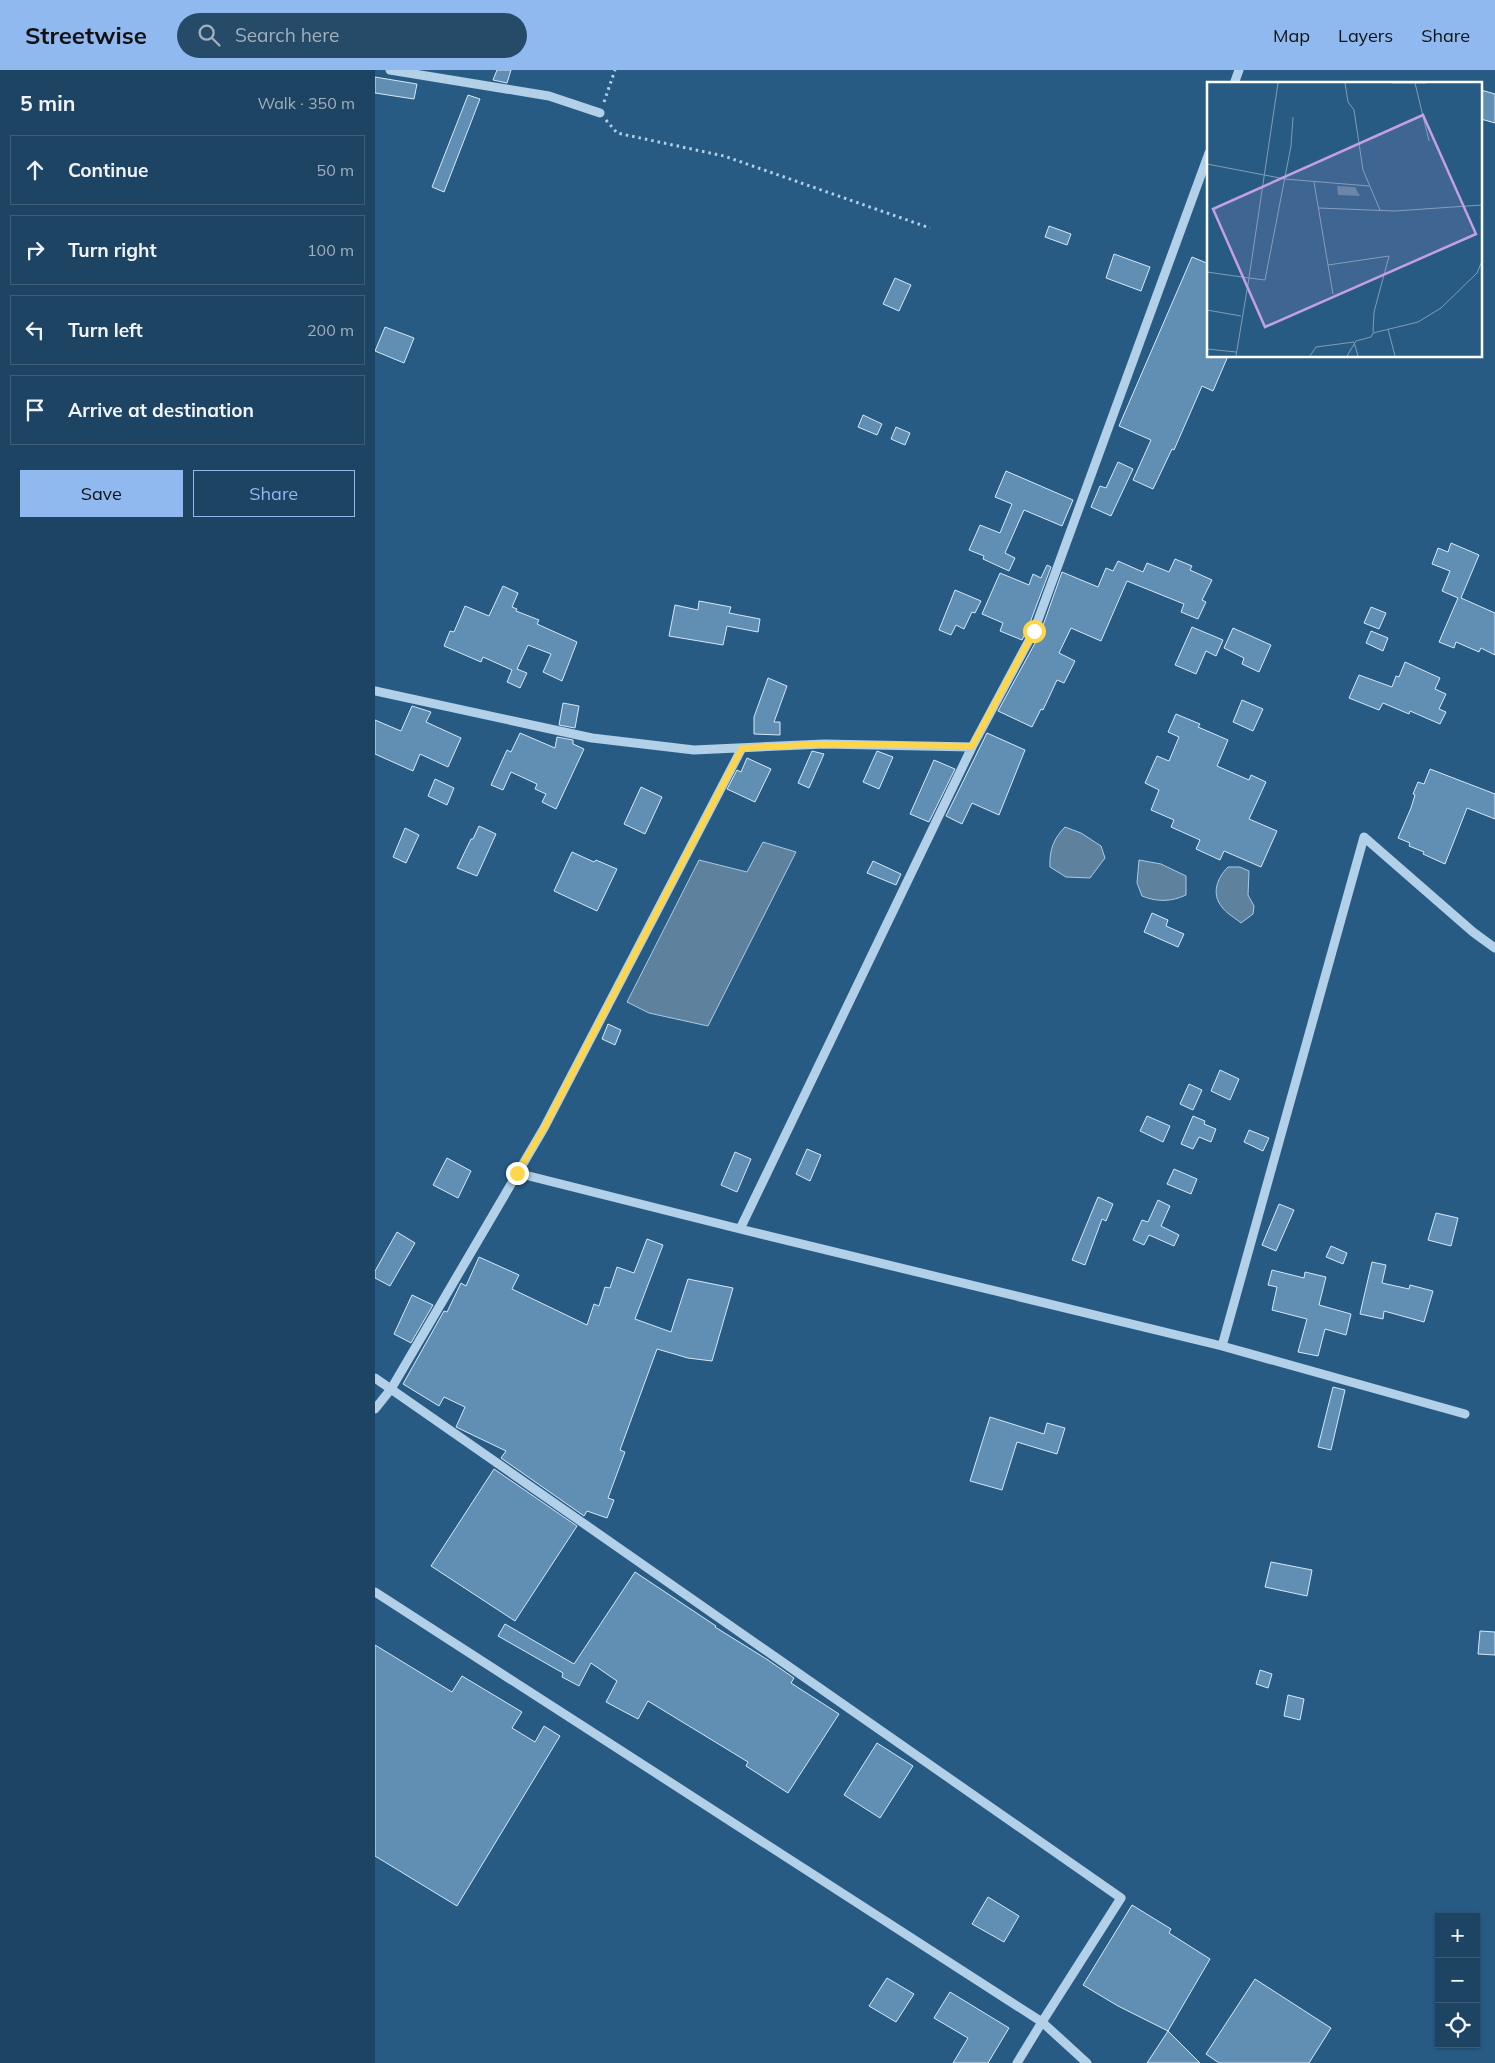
<!DOCTYPE html>
<meta charset="utf-8">
<style>
body{margin:0;font-family:Mulish,sans-serif;background:#264b69;color:#f1f3f6}
.controls{position:absolute;right:15px;bottom:15px;display:grid;overflow:hidden;border-radius:0px;box-shadow:0 1px 4px #0004}
.controls button{width:45px;height:45px;display:grid;place-items:center;padding:0;border:0;border-bottom:1px solid #3c5c78;background:#1e4463;color:#f1f3f6;font:25px sans-serif}
.stop{position:absolute;width:15px;height:15px;margin:-11px;border:4px solid #ffd54a;border-radius:50%;background:#fff}
.stop.end{background:#ffd54a;border-color:#fff;box-shadow:0 1px 5px #0008}
.list{margin:0;padding:0;list-style:none}
h2{display:flex;justify-content:space-between;align-items:center;height:65px;margin:0;padding:0 20px;font-size:21px}
h2 small{font-size:16px;font-weight:400;color:#a1b0be}
.list li{display:grid;grid-template-columns:32px 1fr auto;gap:15px;align-items:center;box-sizing:border-box;height:70px;margin:0 10px 10px;padding:0 10px;border:1px solid #3c5c78;border-radius:0px}
.list b{display:block;font-size:19px;white-space:nowrap}
.list em{font-size:16px;font-style:normal;color:#a1b0be}
.actions{display:flex;gap:10px;padding:15px 20px}
.actions a{flex:1;padding:11px 0;border:1px solid #90b9f0;border-radius:0px;text-align:center;font-size:18px;color:#90b9f0}
.actions .main{background:#90b9f0;color:#111}
.icon{flex:none;width:28px;height:28px;fill:none;stroke:currentColor;stroke-width:2;stroke-linecap:round;stroke-linejoin:round}
.map{position:relative;flex:none;width:1120px;height:1993px;overflow:hidden}
header{display:flex;align-items:center;gap:30px;box-sizing:border-box;height:70px;padding:0 25px;background:#90b9f0;color:#111}
header strong{font-size:24px}
nav{display:flex;gap:28px;margin-inline-start:auto;font-size:18px}
.search{width:350px;height:45px;background:#264b69;display:flex;align-items:center;gap:12px;box-sizing:border-box;padding:0 18px;border-radius:28px;color:#a1b0be;font-size:19px}
main{display:flex}
aside{flex:1;background:#1e4463}
.map>svg:first-child{display:block}
.water{fill:#5e819d;stroke:#a7cce7}
.building{fill:#618fb3;stroke:#d5e8f6}
.lines{fill:none;stroke-linecap:round;stroke-linejoin:round}
.path{stroke:#b2d0e7;stroke-width:3;stroke-dasharray:2.5 4;stroke-linecap:butt}
.minor{stroke:#b2d0e7;stroke-width:9}
.route{stroke:#ffd54a;stroke-width:6}
.inset-road{fill:none;stroke:#7e9db5;stroke-width:1}
.view{fill:#c4a0e2;fill-opacity:0.15;stroke:#c4a0e2;stroke-width:2.5}
.inset-edge{fill:none;stroke:#fff;stroke-width:2.5}
</style>
<header>
<strong>Streetwise</strong>
<div class="search"><svg class="icon" aria-label="search" viewBox="0 0 24 24"><circle cx="10" cy="10" r="6"/><path d="M15 15l6 6"/></svg>Search here</div>
<nav><a>Map</a><a>Layers</a><a>Share</a></nav>
</header>
<main>
<aside>
<h2>5 min<small>Walk · 350 m</small></h2>
<ul class="list">
<li><svg class="icon" aria-label="ahead" viewBox="0 0 24 24"><path d="M12 20V5M6 11l6-6 6 6"/></svg><div><b>Continue</b></div><em>50 m</em></li>
<li><svg class="icon" aria-label="right" viewBox="0 0 24 24"><path d="M7 20v-9h11M14 6l5 5-5 5"/></svg><div><b>Turn right</b></div><em>100 m</em></li>
<li><svg class="icon" aria-label="left" viewBox="0 0 24 24"><path d="M17 20v-9H6M10 6l-5 5 5 5"/></svg><div><b>Turn left</b></div><em>200 m</em></li>
<li><svg class="icon" aria-label="arrive" viewBox="0 0 24 24"><path d="M6 21V4h12l-3 4 3 4H6"/></svg><div><b>Arrive at destination</b></div></li>
</ul>
<div class="actions"><a class="main">Save</a><a>Share</a></div>
</aside>
<div class="map">
<svg width="1120" height="1993" viewBox="0 0 1120 1993">
<rect width="100%" height="100%" fill="#285b84"/>
<path class="water" d="M690,757L706,763L726,776L730,788L715,808L691,807L675,797C674,780 679,768 690,757Z
M388,772L421,782L333,956L274,943L252,932L324,790L372,802Z
M764,790L786,794L811,806V825C796,832 782,832 767,826L762,813Z
M853,797H865L874,801L873,825L879,836L878,844L866,853C860,848 851,843 847,837C836,824 842,808 853,797Z"/>
<path class="building" d="M122,0H136L132,13L118,10Z
M0,7L42,14L39,29L0,23Z
M1106,20L1120,24V53L1106,49Z
M93,25L105,29L69,122L57,117Z
M674,156L696,164L692,175L670,167Z
M739,184L775,197L766,221L731,208Z
M817,187L834,194V286H853L838,321L827,316L799,380L797,379L778,419L758,410L776,370L744,356Z
M520,208L536,215L524,241L508,234Z
M10,257L39,268L29,293L0,281Z
M488,345L507,354L502,365L483,357Z
M521,357L535,363L530,375L516,369Z
M743,392L758,399L736,446L716,437L725,416L731,418Z
M631,401L698,430L687,456L649,440L630,483L640,488L634,501L608,489L609,486L594,480L605,455L625,463L637,434L620,427Z
M1076,473L1104,485L1086,528L1120,543V585L1106,578L1104,582L1081,572L1079,578L1064,572L1083,528L1067,521L1075,501L1057,494L1063,478L1073,482Z
M800,489L817,496L815,500L837,510L827,530L831,532L823,549L806,542L809,534L752,511L726,571L696,558L684,583L700,591L689,613L682,610L668,640L666,639L657,657L623,641L665,564L687,502L723,517L731,498L738,501L743,491L768,502L772,493L794,502Z
M672,495L676,497L653,558L647,570L625,561L628,553L607,544L625,503L654,515L658,504L666,508Z
M128,516L143,523L137,537L142,539L141,541L164,550L162,554L202,572L187,611L168,602L176,584L153,575L142,599L152,603L145,618L132,612L137,600L108,587L106,592L69,576L75,561L79,562L90,536L114,546Z
M580,520L606,531L600,543L597,542L589,559L581,555L576,565L564,560Z
M324,531L356,537L354,543L385,549L383,562L352,556L348,575L294,566L300,535L323,540Z
M996,537L1011,543L1004,559L989,553Z
M817,557L848,570L841,586L831,581L821,604L800,595Z
M858,558L896,575L884,602L867,594L869,588L849,578Z
M996,561L1013,568L1008,581L991,573Z
M1030,592L1065,608L1060,619L1071,624L1064,639L1071,642L1065,654L1035,641L1034,644L1008,633L1004,640L974,628L984,605L1017,617L1021,606L1024,607Z
M393,608L412,616L399,652H405V665L379,664V647Z
M867,630L888,639L878,661L858,652Z
M188,633L204,636L200,658L184,655Z
M37,636L56,642L51,652L86,668L73,697L45,684L38,701L0,684V650L26,661Z
M801,644L825,654L823,657L853,670L842,696L874,710L876,705L891,712L874,749L902,761L886,797L849,781L845,790L821,779L825,770L796,757L799,750L776,740L784,720L770,713L782,686L794,691L804,667L793,662Z
M145,663L180,678L182,667L198,670V674L209,679L181,739L167,732L171,724L160,719L162,714L136,702L128,720L116,715L132,680L136,682Z
M612,663L650,680L624,745L597,733L587,754L571,746Z
M437,681L449,684L434,718L423,713Z
M502,681L518,687L504,719L488,712Z
M372,688L396,699L380,732L352,719L362,700L366,702Z
M559,690L580,699L554,752L535,744Z
M1055,699L1120,724V749L1092,738L1070,794L1048,784L1049,782L1034,776L1035,773L1023,768L1036,738L1040,725L1038,724L1043,712L1049,714Z
M60,709L79,718L72,735L53,726Z
M266,717L287,727L270,764L249,754Z
M104,756L121,764L102,806L82,798L96,769H98Z
M30,758L44,765L31,793L18,787Z
M197,782L219,792L221,790L242,799L222,841L179,821Z
M498,791L526,804L521,815L492,803Z
M777,843L793,850L791,856L809,864L803,877L769,862Z
M233,954L246,960L240,975L227,969Z
M845,1000L864,1009L855,1030L836,1021Z
M814,1014L827,1020L818,1040L805,1034Z
M772,1046L795,1056L788,1072L765,1061Z
M818,1046L830,1051L829,1054L841,1059L836,1072L824,1067L818,1079L806,1074Z
M874,1060L894,1068L888,1081L869,1072Z
M432,1079L446,1085L435,1111L421,1104Z
M360,1082L376,1089L362,1122L346,1115Z
M72,1088L96,1101L83,1128L58,1115Z
M799,1099L822,1109L816,1124L792,1114Z
M723,1127L738,1134L731,1151L727,1149L710,1195L697,1190Z
M783,1130L795,1136L786,1156L804,1165L799,1176L774,1165L769,1175L758,1170L767,1150L773,1152Z
M904,1134L919,1140L901,1181L887,1175Z
M1061,1143L1083,1148L1076,1176L1053,1170Z
M22,1162L40,1173L15,1216L0,1208V1201Z
M272,1169L288,1175L260,1249L296,1262L313,1209L358,1218L337,1291L313,1288L282,1279L245,1380L250,1382L233,1428L239,1430L232,1448L212,1441L209,1446L126,1388L131,1381L81,1357L90,1337L69,1327L64,1336L28,1314L69,1241L72,1242L86,1213L91,1216L104,1187L144,1205L137,1219L212,1255L219,1234L224,1236L230,1217L235,1218L242,1197L259,1203Z
M956,1176L972,1183L968,1194L951,1187Z
M997,1192L1011,1195L1007,1213L1034,1219L1035,1215L1058,1221L1049,1252L1009,1241L1008,1249L985,1244Z
M897,1200L929,1208L930,1202L951,1207L944,1235L976,1244L971,1265L950,1259L943,1286L923,1282L932,1249L897,1240L902,1217L893,1215Z
M37,1225L58,1235L36,1273L19,1264Z
M958,1317L970,1320L956,1380L943,1377Z
M615,1347L669,1364L672,1353L690,1358L682,1384L642,1372L627,1420L595,1411Z
M119,1399L202,1456L140,1551L56,1496Z
M896,1492L937,1500L932,1526L890,1517Z
M260,1502L341,1556L340,1557L393,1590L419,1608L416,1613L464,1644L413,1723L371,1696L373,1692L273,1631L263,1649L231,1632L242,1611L216,1593L204,1616L187,1607L188,1603L123,1566L130,1554L199,1594Z
M1105,1561L1120,1562V1585L1103,1584Z
M0,1575L77,1622L87,1606L147,1642L137,1658L160,1672L169,1656L185,1666L82,1836L0,1786Z
M885,1600L897,1604L893,1618L881,1614Z
M913,1625L929,1629L925,1650L909,1646Z
M502,1673L538,1696L505,1748L469,1725Z
M613,1827L644,1846L629,1872L597,1854Z
M757,1835L796,1859L794,1863L835,1889L793,1961L743,1936L708,1915Z
M512,1908L539,1924L521,1952L494,1936Z
M880,1909L956,1958L934,1993H844L831,1984Z
M575,1922L634,1958L613,1993H578L593,1968L559,1948Z
M793,1961L825,1993H772Z"/>
<g class="lines">
<path class="path" d="M229,32L240,0
M231,50L242,63L349,86L555,158"/>
<path class="minor" d="M15,0L174,26L225,43
M859,14L864,0
M0,621L217,668L319,680L449,674L597,677
M142,1103L365,1159L847,1276L989,767L1098,862L1120,878
M365,1159L597,677L659,561L834,83
M847,1276L1090,1344
M0,1308L746,1828L667,1952L712,1993
M0,1339L16,1319L169,1058L367,678
M0,1522L667,1952L642,1993"/>
</g>
<g class="lines">
<path class="route" d="M142,1103L169,1058L367,678L449,674L597,676L659,561"/>
</g>
<g transform="translate(832 12)">
<rect width="275" height="275" fill="#285b84"/>
<path d="M130,104L148,105L153,114L131,113Z" fill="#5e819d"/>
<path class="inset-road" d="M138,1L141,20L147,28L156,88L173,128M185,1H219M208,1L222,59M0,82L78,97L162,104M107,100L121,183L182,174L167,230L166,250M111,126L188,129L275,123M121,183L126,212M0,190L42,196L71,1M0,228L34,234M181,247L188,274M0,267L29,270M29,274L42,196L58,198L84,64L86,35M103,274L109,265L147,260L151,274M140,274L149,259L164,255L166,251L211,240L234,226L270,191L275,179"/>
<path class="view" d="M216,33L269,152L58,245L6,127Z"/>
<rect width="275" height="275" class="inset-edge"/>
</g>
</svg>
<div class="controls">
<button>+</button>
<button>−</button>
<button><svg class="icon" aria-label="locate" viewBox="0 0 24 24"><circle cx="12" cy="12" r="6"/><path d="M12 2v4M12 18v4M2 12h4M18 12h4"/></svg></button>
</div>
<div class="stop" style="left:659px;top:561px"></div>
<div class="stop end" style="left:142px;top:1103px"></div>
</div>
</main>
